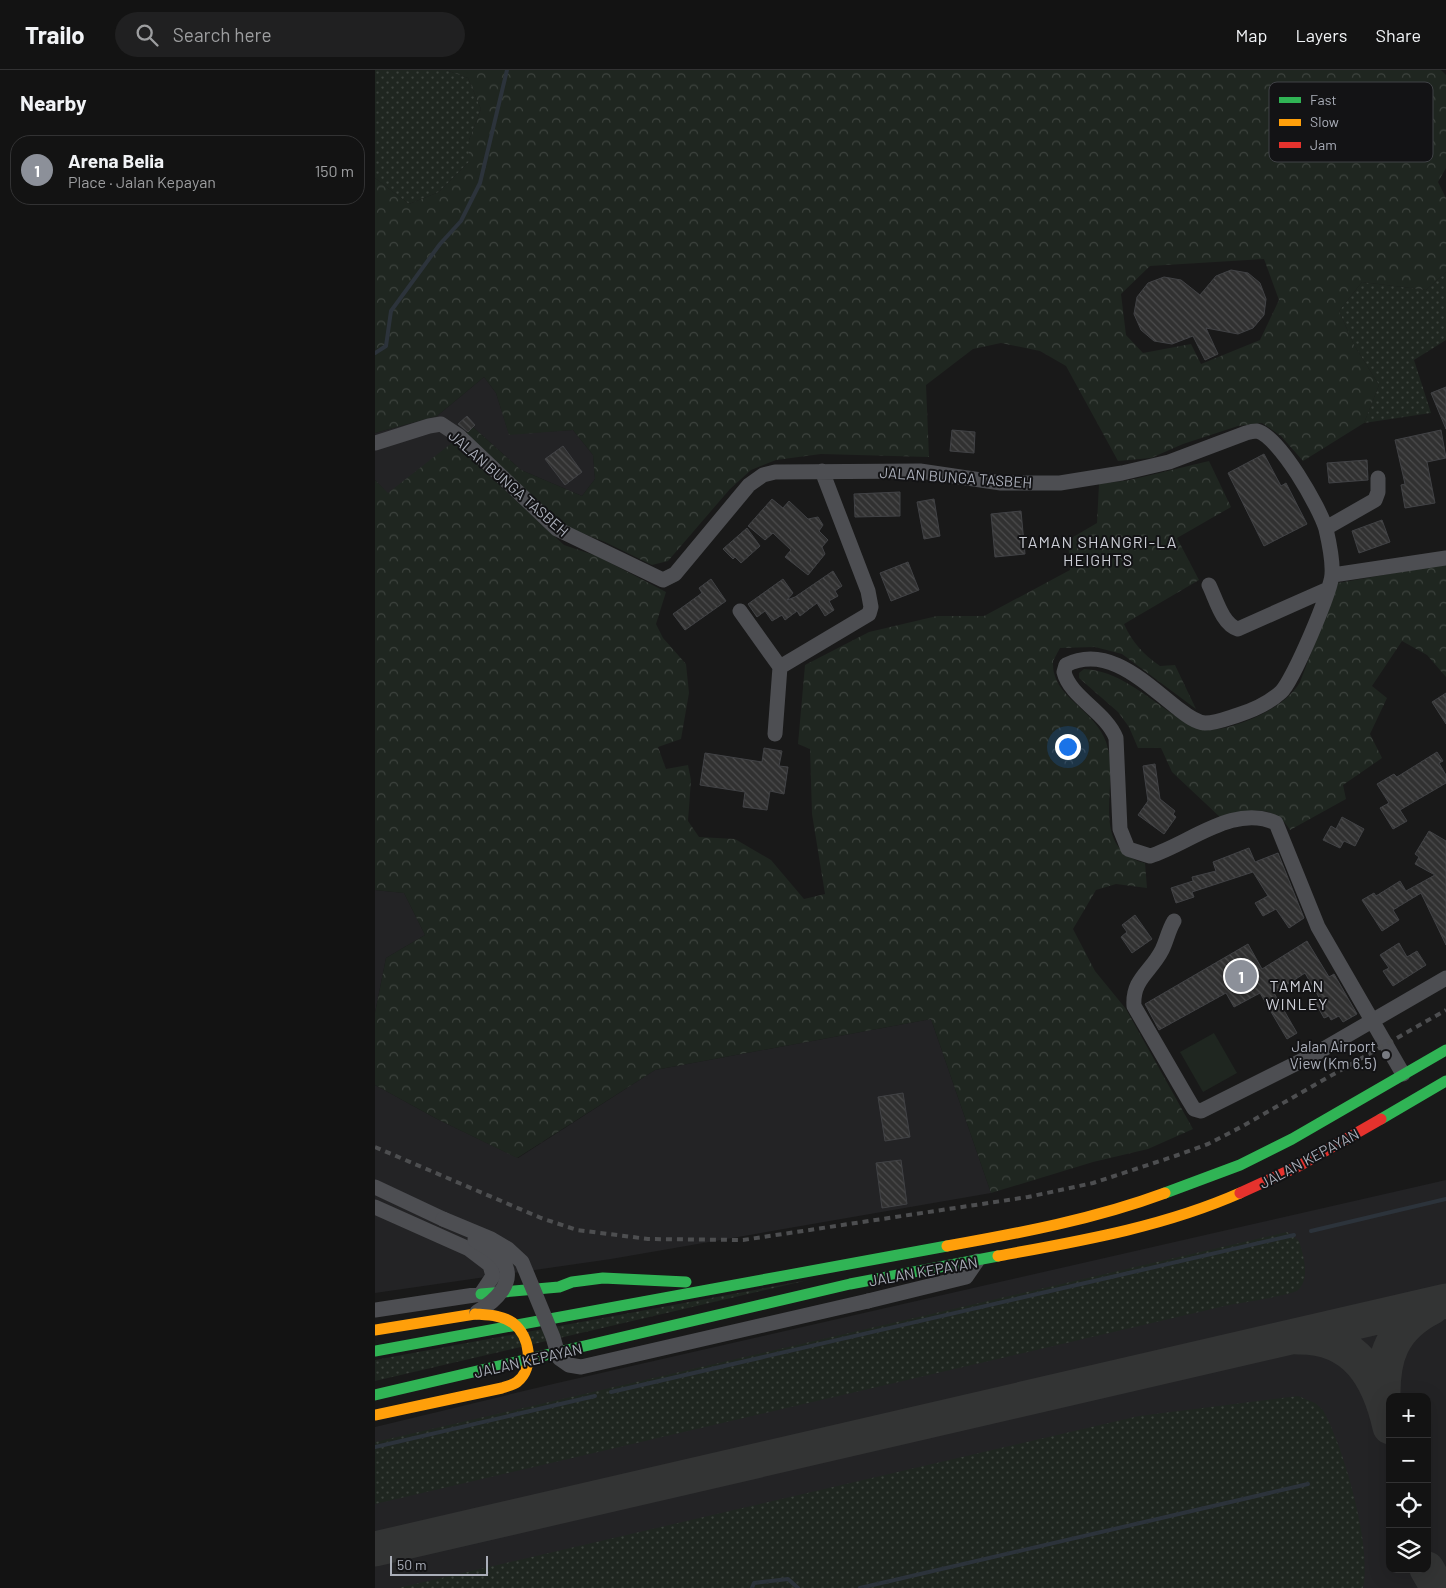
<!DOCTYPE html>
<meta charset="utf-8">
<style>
body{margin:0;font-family:Barlow,sans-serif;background:#202021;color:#f1f3f6}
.controls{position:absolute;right:15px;bottom:15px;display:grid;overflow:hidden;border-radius:10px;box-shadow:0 5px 20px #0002}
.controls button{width:45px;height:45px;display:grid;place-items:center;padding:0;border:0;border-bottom:1px solid #323233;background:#131313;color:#f1f3f6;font:25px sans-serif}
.scale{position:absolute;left:15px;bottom:12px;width:98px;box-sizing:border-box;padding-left:5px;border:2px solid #aaaeb9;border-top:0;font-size:14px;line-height:18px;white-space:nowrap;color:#aaaeb9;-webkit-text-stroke:4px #131315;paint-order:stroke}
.you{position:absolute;left:692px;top:676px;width:18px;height:18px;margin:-12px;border:4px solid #fff;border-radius:50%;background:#1a73e8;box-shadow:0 0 0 8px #1a73e833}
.badge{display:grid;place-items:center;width:32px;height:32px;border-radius:50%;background:#8c9099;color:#fff;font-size:16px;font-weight:700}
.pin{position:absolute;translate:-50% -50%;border:2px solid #fff;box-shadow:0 1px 5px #0006}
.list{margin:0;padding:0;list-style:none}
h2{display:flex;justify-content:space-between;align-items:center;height:65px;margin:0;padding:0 20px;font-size:21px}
h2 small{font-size:16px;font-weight:400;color:#9d9ea0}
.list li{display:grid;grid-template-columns:32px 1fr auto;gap:15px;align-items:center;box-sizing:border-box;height:70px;margin:0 10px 10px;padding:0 10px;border:1px solid #323233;border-radius:20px}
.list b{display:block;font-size:19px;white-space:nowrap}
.list p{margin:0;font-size:16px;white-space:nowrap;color:#9d9ea0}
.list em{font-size:16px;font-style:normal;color:#9d9ea0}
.icon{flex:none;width:28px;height:28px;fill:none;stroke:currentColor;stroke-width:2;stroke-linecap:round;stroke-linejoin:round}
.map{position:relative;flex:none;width:1071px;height:1518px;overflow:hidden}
header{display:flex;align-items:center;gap:30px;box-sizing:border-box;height:70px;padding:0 25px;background:#131313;border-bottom:1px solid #323233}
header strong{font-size:24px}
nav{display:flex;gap:28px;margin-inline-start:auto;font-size:18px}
.search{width:350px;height:45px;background:#202021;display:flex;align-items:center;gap:12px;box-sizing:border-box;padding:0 18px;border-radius:28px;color:#9d9ea0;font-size:19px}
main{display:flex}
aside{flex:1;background:#131313}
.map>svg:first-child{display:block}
.built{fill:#232325;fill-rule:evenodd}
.grass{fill:url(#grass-dots)}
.forest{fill:url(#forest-crowns);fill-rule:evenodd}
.park{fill:#1f2620}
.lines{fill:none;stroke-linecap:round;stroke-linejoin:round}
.stream{stroke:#2c333b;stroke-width:4}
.taxiway{stroke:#333434;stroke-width:35}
.building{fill:url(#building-back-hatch);stroke:#414245}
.street{stroke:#4d4e52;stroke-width:15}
.fast{stroke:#30b455;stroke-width:11}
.slow{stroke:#ff9f0a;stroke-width:11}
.jam{stroke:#e5322d;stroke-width:11}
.rail{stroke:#4d4e50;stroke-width:4;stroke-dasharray:6 5;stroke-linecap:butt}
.street-bridge{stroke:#4d4e52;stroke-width:15}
.slow-bridge{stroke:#ff9f0a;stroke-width:11}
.poi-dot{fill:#777a81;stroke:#131315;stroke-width:2}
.labels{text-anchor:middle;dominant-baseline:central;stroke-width:4;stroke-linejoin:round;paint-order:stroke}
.street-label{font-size:15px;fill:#aaaeb9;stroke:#131315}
.poi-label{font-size:15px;fill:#aaaeb9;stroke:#131315;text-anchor:end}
.neighbourhood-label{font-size:16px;letter-spacing:1px;fill:#cbcdd5;stroke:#131315}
.key{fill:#131315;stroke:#404246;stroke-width:1}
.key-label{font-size:14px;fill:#aaaeb9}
</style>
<header>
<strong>Trailo</strong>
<div class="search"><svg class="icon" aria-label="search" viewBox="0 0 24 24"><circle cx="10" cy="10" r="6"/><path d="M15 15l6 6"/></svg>Search here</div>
<nav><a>Map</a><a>Layers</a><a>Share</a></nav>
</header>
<main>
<aside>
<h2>Nearby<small></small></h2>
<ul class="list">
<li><span class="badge">1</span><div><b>Arena Belia</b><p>Place · Jalan Kepayan</p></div><em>150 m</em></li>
</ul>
</aside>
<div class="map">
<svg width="1071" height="1518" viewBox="0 0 1071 1518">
<defs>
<pattern id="grass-dots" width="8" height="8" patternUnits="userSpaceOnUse" patternTransform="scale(1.25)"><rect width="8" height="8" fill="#1f2620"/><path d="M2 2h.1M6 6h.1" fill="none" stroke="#3d433e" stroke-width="1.8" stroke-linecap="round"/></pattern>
<pattern id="forest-crowns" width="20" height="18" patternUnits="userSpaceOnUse" patternTransform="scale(1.25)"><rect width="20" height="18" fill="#1f2620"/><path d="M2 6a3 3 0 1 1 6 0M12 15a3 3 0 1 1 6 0" fill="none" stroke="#3d433e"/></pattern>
<pattern id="building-back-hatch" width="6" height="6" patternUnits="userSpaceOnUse" patternTransform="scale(1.25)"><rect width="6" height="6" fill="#313131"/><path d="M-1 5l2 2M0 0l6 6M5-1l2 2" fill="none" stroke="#4c4c4d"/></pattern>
</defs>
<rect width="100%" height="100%" fill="#191919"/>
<path class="built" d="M109,307L121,323L134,364L198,360L218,385L220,409L207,426L146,400L98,357L13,424L0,410V363L62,346Z
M0,820L29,823L50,865L11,888L0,943Z
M556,949L616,1123L236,1189L0,1223V1015L62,1049L143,1088L280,1000Z
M1071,1110V1518H0V1357L178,1314ZM1015,1327H1052V1499H1015Z"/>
<path class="grass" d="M0,0H71L93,8L106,39L94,70V92L64,122L34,134L0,108Z
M1071,202V270L1039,290L1056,343L989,353L1004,315L979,275L964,241L987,212L1051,220Z
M912,1162L924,1171C928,1184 936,1208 923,1220C918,1225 865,1233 854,1235L0,1434V1372Z
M433,1210L0,1311V1290Z
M923,1326L940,1333L948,1340C969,1378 997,1476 988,1518H23L764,1346Z"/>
<path class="forest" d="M71,0H1066L1071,5V98L1063,112L1071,128V202L1051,220L987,212L964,241L979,275L1004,315L989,353L928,391L906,366L887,353L863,356L808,374L776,388L743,391L691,296L665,281L626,273L598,279L551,315L554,387L446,384L401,390L376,400L355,419L293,491L277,495L230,472L199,460L184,451L91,364L98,357L146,400L207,426L220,409L218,385L198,360L134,365L121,323L109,307L62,346L0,363V108L34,134L64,122L94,92V70L106,39L93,8ZM889,189L904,230L885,270L826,294L816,274L768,283L751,265L746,224L775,196Z
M78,372L189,475L222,486L291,522L281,554L288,568L311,594L314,623L306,669L283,677L291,699L313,695L316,710L313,751L324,767L360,769L396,790L429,829L450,824L437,744L435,679L423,674L430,595L494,562L562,546H609L695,500L693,470L722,453L724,414L755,410L834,391L856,437L802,468L824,510L749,554C757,572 768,584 785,596L800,595L821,639L747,584L720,577L685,578L678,591C678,596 678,601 680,606C687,631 726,645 733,679C743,720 714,778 770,793L772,818L741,814L721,820L698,859L720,901L751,939L818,1059L773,1079L718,1092L616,1123L556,949L280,1000L142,1088L62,1049L0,1015V943L11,888L50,865L29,823L0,820V410L13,423Z
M1071,494V607L1052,585L1027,571L997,616L1012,628L995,664L1007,688L968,715L971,729L915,760C898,733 874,739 847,749L797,702L786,678H763L754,657L743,642L704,608V603L709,599C741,600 770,625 796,643C805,649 815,657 826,659C844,662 865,654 881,647C899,638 915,629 925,612L963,513Z"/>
<path class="park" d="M839,963L862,1003L828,1022L805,982Z"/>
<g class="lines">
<path class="stream" d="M0,283L11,276L16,241L65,174L86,151L105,113L132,0
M936,1161L1071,1129
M236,1322L919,1165
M0,1377L220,1326
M377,1518L379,1513L413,1509L423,1518
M485,1518L933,1414"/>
<path class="taxiway" d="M923,1267C981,1266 1004,1308 1015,1357
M1008,1329C1007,1287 1017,1257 1057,1237
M0,1479L1071,1231
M1052,1499L1063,1518"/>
</g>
<path class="building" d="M856,200L873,203L885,213L891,229L889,245L878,258L863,264L831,258L843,284L830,290L818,266L797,274L779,271L766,260L759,244L762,227L773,213L789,207L806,210L825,225L841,206Z
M1071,317V359L1056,323Z
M92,346L100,355L93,362L83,354Z
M577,360L600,362L599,383L575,381Z
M1066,360L1071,388L1052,392L1060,433L1030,438L1026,415L1030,414L1020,370Z
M188,376L207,402L190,415L170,389Z
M889,384L906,416L911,413L932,454L889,476L853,403Z
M992,390L993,410L954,413L952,393Z
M525,422V446L480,447L479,424Z
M397,429L408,438L414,431L433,449L443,447L448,455L444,461L453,470L447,477L450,484L433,505L410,487L416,480L398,463L390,470L373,456Z
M559,429L565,466L549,469L542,432Z
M646,441L650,484L620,487L616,444Z
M1007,450L1015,472L984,483L977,461Z
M372,458L385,476L366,493L360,487L358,489L348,479Z
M533,492L544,520L516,531L505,503Z
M458,501L467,516L460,521L463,526L454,531L459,540L450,546L442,533L425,546L422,541L410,550L407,545L397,551L390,541L382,547L373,534L408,509L418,523L412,530L420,527Z
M336,509L351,531L310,560L298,544L327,523L324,518Z
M1071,623V654L1057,632Z
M389,678L407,681L404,696L413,697L409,724L395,721L392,740L368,737L370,722L325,715L330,683L387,692Z
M1062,682L1068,691L1064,693L1071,705V713L1025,740L1032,751L1018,759L1005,738L1014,733L1002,714L1019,704L1022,707Z
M780,694L785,729L800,741L798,744L801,747L789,764L763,745L773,731L768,696Z
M967,747L989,759L980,776L969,771L965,778L948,770L956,756L961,759Z
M1054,761L1071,771V875L1046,823L1018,840L1024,850L1007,861L987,830L999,823L1001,826L1025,811L1031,821L1060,805L1040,794L1044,787L1040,784Z
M874,778L880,792L903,783L929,848L914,858L901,839L888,846L880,833L893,826L878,802L817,822L819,827L801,833L796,818L818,811L817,807L841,801L838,792Z
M760,845L777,869L757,883L746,867L752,862L747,855Z
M932,871L954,907L959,904L982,944L968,952L964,946L956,950L954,946L949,948L940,932L945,929L930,903L899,923L922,963L912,969L885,923L859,937L851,923L784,960L770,934L873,874L887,899Z
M1024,873L1032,887L1042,881L1051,895L1018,916L1008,901L1014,898L1005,885Z
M528,1023L535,1067L510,1071L503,1027Z
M526,1090L532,1134L507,1138L501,1093Z"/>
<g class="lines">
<path class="street" d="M0,373L54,356L66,354L84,366L182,459L288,510L300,504L374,415L388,405L400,402L545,401L626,413H685L747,403L794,392L871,363C874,362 879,361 882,361C904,366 945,438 951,459C954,472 958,490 957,504C957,519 918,611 906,622C894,633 879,640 863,645C853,648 842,653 830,653C819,652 809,643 801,637C770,613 733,574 691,595L689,602C695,627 731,642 741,668L745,759L753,779L775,786C814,774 859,733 901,753L943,857L1028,1004
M951,458L1000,430L1003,422V408
M958,505L1071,488
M834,515C841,529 847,554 863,559L953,519
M365,541L405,597L494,544L496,537L493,521L447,401
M400,664L405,597
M799,851C793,861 792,870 787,880C776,902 757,909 759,936L813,1029L819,1039L826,1041L940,984L1071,908
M0,1117L68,1149
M0,1137L94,1179L115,1195L118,1206L106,1224L0,1240
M493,1231L591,1207L602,1191"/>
<path class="fast" d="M1006,1049L1071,1011
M790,1123L865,1095L917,1069L1071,980
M106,1224L184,1217L197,1212L228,1208L311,1212
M0,1281L572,1176
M0,1325L475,1214L623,1186"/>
<path class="slow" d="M572,1176C645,1163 720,1149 790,1123
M623,1186C705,1171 788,1157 865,1123
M0,1260L100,1244"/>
<path class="jam" d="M865,1123L924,1096L1006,1049"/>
<path class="rail" d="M0,1077L166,1148L202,1160L273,1169L368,1170L653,1127L718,1113L800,1086L833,1074L866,1057L1071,940"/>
<path class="street-bridge" d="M68,1149L116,1169L133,1179L147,1192L178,1267L184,1288L194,1295L206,1297L493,1231
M100,1170C108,1176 120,1181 126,1189C144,1211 119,1232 102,1242"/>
<path class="slow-bridge" d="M0,1345L127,1318C132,1316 138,1315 142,1312C160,1298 155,1266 138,1253C127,1245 113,1245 100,1244"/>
</g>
<circle class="poi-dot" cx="1011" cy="985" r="5"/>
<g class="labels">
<g class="street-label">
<text transform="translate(581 407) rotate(4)">JALAN BUNGA TASBEH</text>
<text transform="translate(134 413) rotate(41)">JALAN BUNGA TASBEH</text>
<text transform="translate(934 1088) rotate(-28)">JALAN KEPAYAN</text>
<text transform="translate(548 1201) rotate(-10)">JALAN KEPAYAN</text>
<text transform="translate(153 1290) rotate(-13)">JALAN KEPAYAN</text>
</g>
<g class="poi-label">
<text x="1001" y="976">Jalan Airport<tspan x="1001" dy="17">View (Km 6.5)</tspan></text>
</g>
<g class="neighbourhood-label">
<text x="723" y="471">TAMAN SHANGRI-LA<tspan x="723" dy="18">HEIGHTS</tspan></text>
<text x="922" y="915">TAMAN<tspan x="922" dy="18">WINLEY</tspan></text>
</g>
</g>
<rect x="894" y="12" width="164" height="80" rx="8" class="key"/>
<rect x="904" y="27" width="22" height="6" fill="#30b455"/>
<rect x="904" y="49" width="22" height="7" fill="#ff9f0a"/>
<rect x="904" y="72" width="22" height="6" fill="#e5322d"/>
<g class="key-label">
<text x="935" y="35">Fast</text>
<text x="935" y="57">Slow</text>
<text x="935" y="80">Jam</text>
</g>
</svg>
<div class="controls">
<button>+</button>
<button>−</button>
<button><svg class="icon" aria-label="locate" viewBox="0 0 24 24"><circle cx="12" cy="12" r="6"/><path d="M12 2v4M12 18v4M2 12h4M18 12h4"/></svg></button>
<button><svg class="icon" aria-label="layers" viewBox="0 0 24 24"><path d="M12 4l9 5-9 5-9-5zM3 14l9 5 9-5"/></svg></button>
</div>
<div class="scale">50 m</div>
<div class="you"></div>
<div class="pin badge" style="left:866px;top:906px">1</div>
</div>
</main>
